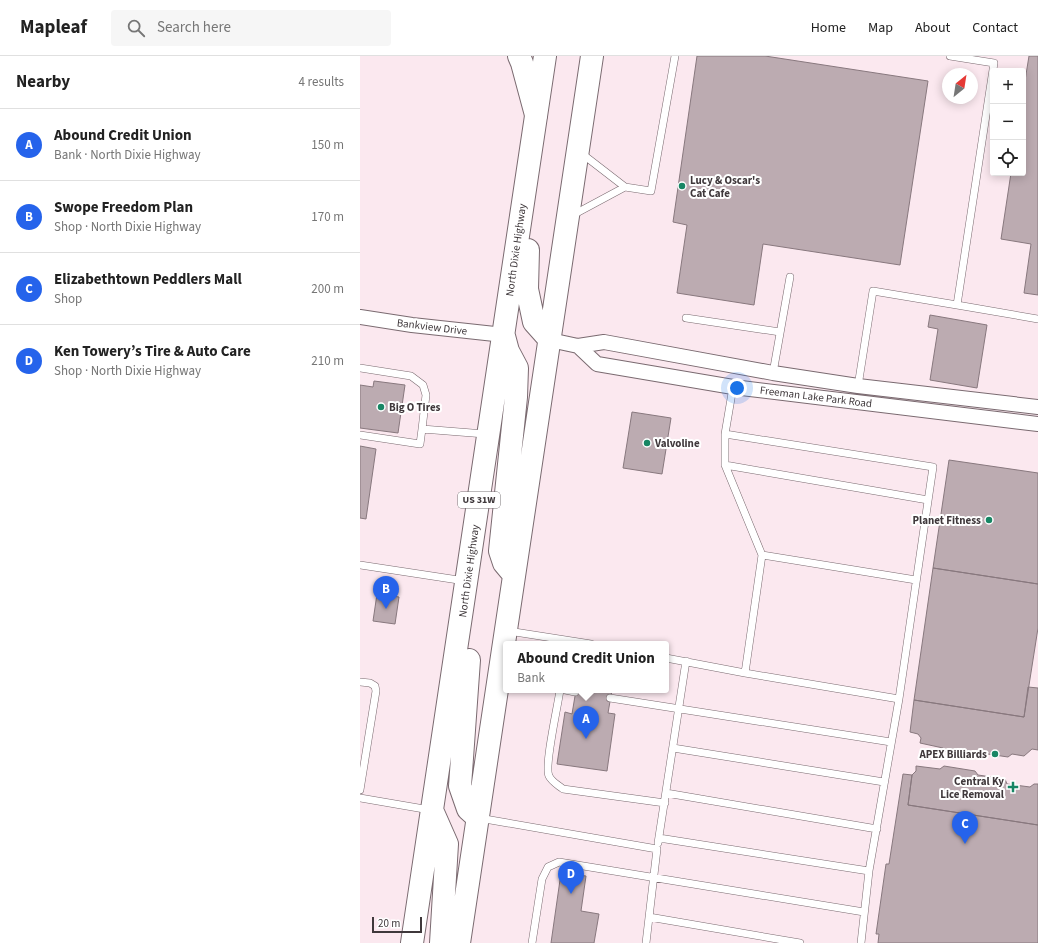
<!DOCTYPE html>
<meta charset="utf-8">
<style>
body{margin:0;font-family:"Source Sans 3",sans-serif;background:#f6f6f6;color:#222}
.controls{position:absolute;right:12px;top:12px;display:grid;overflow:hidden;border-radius:4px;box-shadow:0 2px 10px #0003}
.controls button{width:36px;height:36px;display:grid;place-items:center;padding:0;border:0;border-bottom:1px solid #e0e0e0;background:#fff;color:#222;font:20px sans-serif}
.compass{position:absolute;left:582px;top:12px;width:36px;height:36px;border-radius:50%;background:#fff;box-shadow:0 2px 10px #0003;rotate:30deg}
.scale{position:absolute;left:12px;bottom:10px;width:50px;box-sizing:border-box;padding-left:4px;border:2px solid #3f383b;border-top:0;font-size:11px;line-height:14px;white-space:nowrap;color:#3f383b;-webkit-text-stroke:3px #fff;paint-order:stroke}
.you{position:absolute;left:377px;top:332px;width:14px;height:14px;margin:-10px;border:3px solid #fff;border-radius:50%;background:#1a73e8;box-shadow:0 0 0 6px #1a73e833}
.badge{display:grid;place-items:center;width:26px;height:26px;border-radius:50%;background:#2563eb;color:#fff;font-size:13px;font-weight:700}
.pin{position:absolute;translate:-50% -33px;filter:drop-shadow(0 1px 2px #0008)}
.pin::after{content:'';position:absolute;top:21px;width:14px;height:12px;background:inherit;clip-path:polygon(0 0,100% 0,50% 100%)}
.popup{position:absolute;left:143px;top:585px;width:166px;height:52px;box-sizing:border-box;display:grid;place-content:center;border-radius:4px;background:#fff;filter:drop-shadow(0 1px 3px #0005);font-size:13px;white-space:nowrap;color:#767676}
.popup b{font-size:15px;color:#222}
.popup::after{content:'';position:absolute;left:50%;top:100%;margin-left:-8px;border:8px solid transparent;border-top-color:#fff}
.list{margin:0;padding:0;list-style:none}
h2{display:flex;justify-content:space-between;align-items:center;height:52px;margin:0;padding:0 16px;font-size:17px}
h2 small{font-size:13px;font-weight:400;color:#767676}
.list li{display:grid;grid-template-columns:26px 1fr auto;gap:12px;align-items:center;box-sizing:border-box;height:72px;padding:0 16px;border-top:1px solid #e0e0e0}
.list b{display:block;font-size:15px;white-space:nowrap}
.list p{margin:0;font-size:13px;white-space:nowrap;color:#767676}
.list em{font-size:13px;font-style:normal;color:#767676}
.icon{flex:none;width:22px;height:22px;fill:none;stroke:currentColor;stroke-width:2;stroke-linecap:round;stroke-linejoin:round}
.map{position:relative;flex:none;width:678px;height:887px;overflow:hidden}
header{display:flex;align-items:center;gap:24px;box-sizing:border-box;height:56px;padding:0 20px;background:#fff;border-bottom:1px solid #e0e0e0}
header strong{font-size:19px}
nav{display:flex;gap:22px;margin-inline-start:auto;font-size:14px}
.search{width:280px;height:36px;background:#f6f6f6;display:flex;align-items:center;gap:10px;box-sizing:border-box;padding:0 14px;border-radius:4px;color:#767676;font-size:15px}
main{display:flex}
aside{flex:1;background:#fff}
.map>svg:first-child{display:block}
.building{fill:#bcabb1;stroke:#88787e}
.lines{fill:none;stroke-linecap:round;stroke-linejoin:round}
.service-casing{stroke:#7a6a70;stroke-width:8}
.minor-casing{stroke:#7a6a70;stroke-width:16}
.primary-casing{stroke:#7a6a70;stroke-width:24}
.trunk-casing{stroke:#7a6a70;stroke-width:24}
.service{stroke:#fff;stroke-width:7}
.minor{stroke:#fff;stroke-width:14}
.primary{stroke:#fff;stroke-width:22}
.trunk{stroke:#fff;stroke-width:22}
.poi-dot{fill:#178664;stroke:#fff;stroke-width:1.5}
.labels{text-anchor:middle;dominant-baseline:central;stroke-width:4;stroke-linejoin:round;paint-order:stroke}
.shield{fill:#fff;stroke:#797476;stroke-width:1}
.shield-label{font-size:10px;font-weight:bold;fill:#3f383b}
.poi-label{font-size:11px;font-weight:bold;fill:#3f383b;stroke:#fff;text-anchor:start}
.street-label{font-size:11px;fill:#3f383b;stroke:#fff}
</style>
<header>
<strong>Mapleaf</strong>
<div class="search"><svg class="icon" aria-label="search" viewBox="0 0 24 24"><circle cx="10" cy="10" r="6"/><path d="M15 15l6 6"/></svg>Search here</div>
<nav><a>Home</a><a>Map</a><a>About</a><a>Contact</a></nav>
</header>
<main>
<aside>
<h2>Nearby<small>4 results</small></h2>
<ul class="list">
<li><span class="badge">A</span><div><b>Abound Credit Union</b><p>Bank · North Dixie Highway</p></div><em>150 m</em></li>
<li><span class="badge">B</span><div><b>Swope Freedom Plan</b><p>Shop · North Dixie Highway</p></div><em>170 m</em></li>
<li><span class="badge">C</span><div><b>Elizabethtown Peddlers Mall</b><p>Shop</p></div><em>200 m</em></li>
<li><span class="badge">D</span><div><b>Ken Towery’s Tire &amp; Auto Care</b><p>Shop · North Dixie Highway</p></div><em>210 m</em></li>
</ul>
</aside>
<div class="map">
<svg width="678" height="887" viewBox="0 0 678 887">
<rect width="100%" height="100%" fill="#fbe8ef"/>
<path class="building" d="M337,0H405L568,25L540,209L403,188L394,249L317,237L327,169L313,166Z
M669,0H678V239L664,237L671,188L641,183L651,117H663V37Z
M570,259L627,269L617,332L570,324L578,273L568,271Z
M14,325L45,329L38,377L0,372V329L13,331Z
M272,356L311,362L302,418L263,412Z
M0,390L16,393L6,463L0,462Z
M589,404L678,417V528L573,512Z
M573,512L678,528V572L664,661L554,644Z
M17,538L39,541L35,568L13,565Z
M668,631L678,632V694L672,693L664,700L652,698L648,701L621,697L617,701L586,696L583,692L560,687L561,682L558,678L550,676L554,644L664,661Z
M216,634H252L248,657L255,658L247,715L197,708L205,656L212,658Z
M556,710L580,713L584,710L615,715L618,719L645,723L647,728L670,731L674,728H678V769L548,749L552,719L556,715Z
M543,718L552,719L548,749L678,769V887H518L519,878H516L526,808H529Z
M201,817L226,820L221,855L239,858L234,887H191Z"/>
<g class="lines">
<g class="service-casing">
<path id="service" d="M265,131L291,135L315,0
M211,160L265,131L221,97
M597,249L678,263
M326,262L420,276
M0,312L51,320L63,329L66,339L62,373L125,378
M413,317L430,221
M498,330L513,235L597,249L634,7L590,0
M365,378L573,411L539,643L509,815L501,887
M0,379L60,388L62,373
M365,409L568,444
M402,499L556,524
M0,509L105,525
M148,575L231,588
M306,602L385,617L402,499L365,409V378L373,331
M385,617L539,643
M0,626L10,627L15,630L16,635L0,734
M200,634C198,649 184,710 189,720C192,726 198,729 203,733L305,747
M205,634L215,636
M250,642L531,686
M313,692L524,726
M306,737L517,773
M0,742L70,754
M119,762L297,793L286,887
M299,782L509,815
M298,787L326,605
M289,861L440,887
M172,887L182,823L188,811L199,806L504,856"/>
</g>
<g class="minor-casing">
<path id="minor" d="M0,261L52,269L144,279
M190,284L218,290L244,286L413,317L498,330L678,351
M218,290L237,308L373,331L678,368"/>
</g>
<g class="primary-casing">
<path id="primary" d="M168,194L167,233L174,266L190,284
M144,280L148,295L157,312L156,341L140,495L144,507L154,519
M109,604L100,730L108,753L118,762
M72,754L87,788L81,887
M52,887L185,0
M99,887L232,0"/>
</g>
<g class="trunk-casing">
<path id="trunk" d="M159,0L162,7L176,59"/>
</g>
<use href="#service" class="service"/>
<use href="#minor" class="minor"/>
<use href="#primary" class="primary"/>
<use href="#trunk" class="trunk"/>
</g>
<g class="poi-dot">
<circle cx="322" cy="130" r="4"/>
<circle cx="21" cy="351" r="4"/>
<circle cx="287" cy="387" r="4"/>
<circle cx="629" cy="464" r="4"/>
<circle cx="635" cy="698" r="4"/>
<path d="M651 725h4v4h4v4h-4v4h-4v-4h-4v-4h4z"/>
</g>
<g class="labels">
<rect class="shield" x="98" y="436" width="42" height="16" rx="3"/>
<g class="shield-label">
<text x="119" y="444">US 31W</text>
</g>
<g class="poi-label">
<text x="330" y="124">Lucy &amp; Oscar's<tspan x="330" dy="13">Cat Cafe</tspan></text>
<text x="29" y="351">Big O Tires</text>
<text x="295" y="387">Valvoline</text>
<text x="621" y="464" text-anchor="end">Planet Fitness</text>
<text x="627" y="698" text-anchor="end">APEX Billiards</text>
<text x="644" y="725" text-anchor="end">Central Ky<tspan x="644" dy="13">Lice Removal</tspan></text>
</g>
<g class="street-label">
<text transform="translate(156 194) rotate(-82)">North Dixie Highway</text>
<text transform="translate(72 271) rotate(7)">Bankview Drive</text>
<text transform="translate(456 341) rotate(7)">Freeman Lake Park Road</text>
<text transform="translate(109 515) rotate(-82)">North Dixie Highway</text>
</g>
</g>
</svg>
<div class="controls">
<button>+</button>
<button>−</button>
<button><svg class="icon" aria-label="locate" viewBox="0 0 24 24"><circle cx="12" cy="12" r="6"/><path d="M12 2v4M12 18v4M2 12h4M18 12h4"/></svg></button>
</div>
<svg class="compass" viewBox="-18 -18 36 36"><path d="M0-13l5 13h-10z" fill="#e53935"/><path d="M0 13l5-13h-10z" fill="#767676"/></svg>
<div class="scale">20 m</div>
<div class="you"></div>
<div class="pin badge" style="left:226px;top:683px">A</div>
<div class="popup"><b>Abound Credit Union</b>Bank</div>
<div class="pin badge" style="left:26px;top:553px">B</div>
<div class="pin badge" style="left:605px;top:788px">C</div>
<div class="pin badge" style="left:211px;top:838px">D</div>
</div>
</main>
